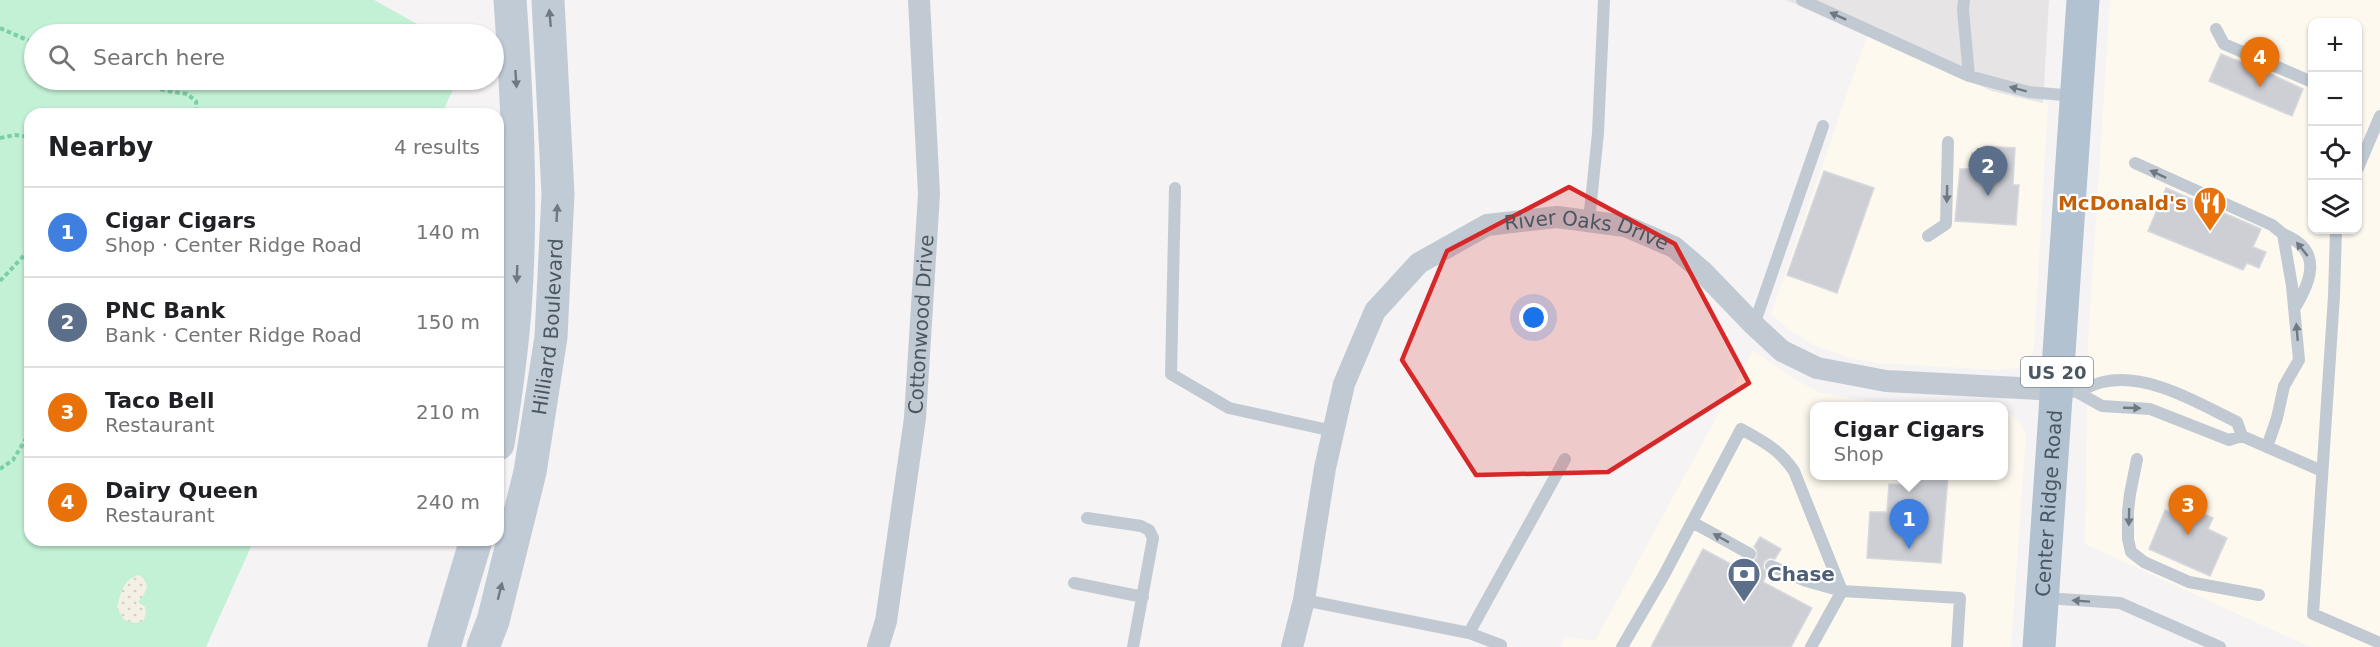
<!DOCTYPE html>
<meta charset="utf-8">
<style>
body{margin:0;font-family:"DejaVu Sans",sans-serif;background:#f6f6f6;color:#202124}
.controls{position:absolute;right:18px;top:18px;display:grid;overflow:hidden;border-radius:12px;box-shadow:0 2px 4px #0004}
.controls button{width:54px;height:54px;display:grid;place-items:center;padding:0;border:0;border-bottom:2px solid #e0e0e0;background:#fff;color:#202124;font:30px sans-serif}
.you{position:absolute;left:1534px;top:318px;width:21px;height:21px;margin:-15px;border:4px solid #fff;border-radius:50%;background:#1a73e8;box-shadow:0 0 0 9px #1a73e833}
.badge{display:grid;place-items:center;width:39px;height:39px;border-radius:50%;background:#db2777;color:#fff;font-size:20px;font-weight:700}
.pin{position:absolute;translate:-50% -50px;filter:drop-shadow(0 2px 3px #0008)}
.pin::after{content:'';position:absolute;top:32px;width:21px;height:18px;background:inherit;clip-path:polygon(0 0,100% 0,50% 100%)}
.popup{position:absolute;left:1810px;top:402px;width:198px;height:78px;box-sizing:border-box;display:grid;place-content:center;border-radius:12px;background:#fff;filter:drop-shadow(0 2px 4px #0005);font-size:20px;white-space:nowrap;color:#757577}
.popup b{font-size:22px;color:#202124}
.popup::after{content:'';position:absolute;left:50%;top:100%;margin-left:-12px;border:12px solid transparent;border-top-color:#fff}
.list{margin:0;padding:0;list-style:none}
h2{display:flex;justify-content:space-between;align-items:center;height:78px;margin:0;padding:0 24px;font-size:26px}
h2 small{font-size:20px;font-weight:400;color:#757577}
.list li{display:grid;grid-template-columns:39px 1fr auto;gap:18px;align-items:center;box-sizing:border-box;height:90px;padding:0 24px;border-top:2px solid #e0e0e0}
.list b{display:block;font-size:22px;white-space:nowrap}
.list p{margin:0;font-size:20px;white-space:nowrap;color:#757577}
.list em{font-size:20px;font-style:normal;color:#757577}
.icon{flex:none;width:33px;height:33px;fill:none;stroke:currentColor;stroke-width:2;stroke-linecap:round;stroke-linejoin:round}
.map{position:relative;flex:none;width:2380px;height:647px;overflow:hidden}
.search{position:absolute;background:#fff;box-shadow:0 2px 4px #0004;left:24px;top:24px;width:480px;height:66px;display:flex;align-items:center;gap:15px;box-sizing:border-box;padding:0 21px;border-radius:33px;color:#757577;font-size:22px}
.panel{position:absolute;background:#fff;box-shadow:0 2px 4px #0004;left:24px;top:108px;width:480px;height:438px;border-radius:18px}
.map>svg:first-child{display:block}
.commercial{fill:#fdf9ef;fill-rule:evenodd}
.education{fill:#e6e4e5}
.grass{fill:#c3f1d5}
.sand{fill:url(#sand-dots)}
.building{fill:#cdcfd5;stroke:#d7d9de;stroke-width:1.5}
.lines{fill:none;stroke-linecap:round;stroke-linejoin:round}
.path{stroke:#7ad0a6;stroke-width:4;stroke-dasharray:4.5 3;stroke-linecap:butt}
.service{stroke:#c1cad2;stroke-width:12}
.minor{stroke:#c1cad2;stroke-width:22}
.secondary{stroke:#c1cbd6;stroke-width:33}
.primary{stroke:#b3c2d1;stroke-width:33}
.oneway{fill:#6e7983}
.oneway2{fill:#6e7984}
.marked{fill:#d62828;fill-opacity:0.2;stroke:#d62828;stroke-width:4.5;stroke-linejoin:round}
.labels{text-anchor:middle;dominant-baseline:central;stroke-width:4.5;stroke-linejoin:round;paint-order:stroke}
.shield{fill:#fff;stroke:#808990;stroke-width:1.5}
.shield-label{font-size:18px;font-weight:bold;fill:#4a5661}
.food-label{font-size:20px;font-weight:bold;fill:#c56008;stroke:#fff;text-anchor:end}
.street-label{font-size:20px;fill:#4a5661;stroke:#fff}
.service-label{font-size:20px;font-weight:bold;fill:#4e5e75;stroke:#fff;text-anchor:start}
</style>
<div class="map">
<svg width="2380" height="647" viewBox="0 0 2380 647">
<defs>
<pattern id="sand-dots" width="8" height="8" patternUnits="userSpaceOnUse" patternTransform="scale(1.5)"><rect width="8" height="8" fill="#f5f0e5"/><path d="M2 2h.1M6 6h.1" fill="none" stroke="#d4d0c7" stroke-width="1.8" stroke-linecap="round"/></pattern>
</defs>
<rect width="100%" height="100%" fill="#f5f3f3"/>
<path class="commercial" d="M2110,0H2380V647H2310L2085,544L2088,343ZM2312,22H2358V230H2312Z
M1867,36L1992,91L2048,104L2034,349L2025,364L2018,368L1996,370L1877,363L1851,358L1813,345L1787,328L1771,314Z
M1753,350L1791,377L1821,393L1881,403L1950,406H1814V476H2004V412L2009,413L2019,421L2026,435L2011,647H1560L1566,637L1595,641Z"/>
<path class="education" d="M1786,0H2049L2043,103L1992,91Z"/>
<path class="grass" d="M0,0H374L435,34H34V80H457L442,114H30V540H254L206,647H0Z"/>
<path class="sand" d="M139,575C152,585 146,592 138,602L145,607L146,614L143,621L135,623L124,620L117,607C121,593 123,579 139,575Z"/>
<path class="building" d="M2221,54L2253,67L2254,66L2303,89L2292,116L2209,81Z
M1986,146L2015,148L2013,185H2019L2016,225L1955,221L1960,169H1971L1972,153L1985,154Z
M1824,171L1874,188L1837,293L1787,275Z
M2166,188L2261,229L2253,247L2266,252L2259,268L2247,263L2243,270L2148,231Z
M1911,476H1948L1941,563L1867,558L1870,512H1887L1889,484L1910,485Z
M2181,504L2213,518L2208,529L2227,538L2210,576L2149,549L2165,510L2176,515Z
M1760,537L1781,549L1775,559L1769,558L1764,562L1763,568L1767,573L1763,582L1812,608L1791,647H1651L1703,549L1742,570L1746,561H1754L1757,557V550L1754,547Z"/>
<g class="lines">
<path class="path" d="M0,28L34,43
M132,80L167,91L187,94L196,101L197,114
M0,138L15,135L30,137
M1977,150H1986
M0,281L30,249
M0,469L13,460L30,432"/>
<path class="service" d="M1802,0L1969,76L2029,92L2075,96
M1964,0L1963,10L1969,76
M2216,29L2224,44L2312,82
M2135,163L2272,225L2283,234L2292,286L2299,360L2284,386L2277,418L2267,447
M2358,168L2380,116
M1175,188L1171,374L1229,408L1333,431
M1589,221L1598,133L1604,0
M2336,230L2334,296L2313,614L2380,643
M2283,234C2323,250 2312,280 2294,309
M1928,236L1946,224L1948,142
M1754,325L1823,126
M2057,390L2077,392L2102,406L2150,409L2229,440L2242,436L2237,422C2198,403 2148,372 2103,382C2094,384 2085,389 2077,392
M2242,436L2322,471
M2137,459L2130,494L2128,511V539L2131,552L2144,562L2189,582L2259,595
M1087,518L1141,526L1149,530L1153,538L1133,647
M1692,522L1750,554
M1771,566L1806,581L1842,591
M1074,583L1143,597
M2045,598L2120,603L2220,647
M1304,600L1469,633L1501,645L1500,647
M1469,633L1565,459
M1622,647L1664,575L1741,429C1763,441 1780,450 1794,471L1842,591
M1811,647L1842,591L1960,598L1957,647"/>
<g class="minor">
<path id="s1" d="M878,647L886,621L915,418L929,194L919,0"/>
<path id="s2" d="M1292,647L1304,600L1325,468L1344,384L1375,311L1419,263L1487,225L1557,217L1625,226L1674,247L1702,271L1754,325L1782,351L1817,368L1886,381L2056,390"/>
</g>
<g class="secondary">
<path d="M498,444C506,395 513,345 516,295C522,197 517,98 510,0"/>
<path d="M444,647L476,540"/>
<path id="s3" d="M483,647L493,621L530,472L551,337L558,194L548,0"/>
</g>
<path class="primary" id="s4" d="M2039,647L2083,0"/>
</g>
<defs><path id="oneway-solid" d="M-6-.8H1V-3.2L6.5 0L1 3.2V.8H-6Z" transform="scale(1.5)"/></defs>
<g class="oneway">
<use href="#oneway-solid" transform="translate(1838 16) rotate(-156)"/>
<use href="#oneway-solid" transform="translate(2018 89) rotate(-165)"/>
<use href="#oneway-solid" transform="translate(2158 174) rotate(-155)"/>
<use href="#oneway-solid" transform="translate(1947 194) rotate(91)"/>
<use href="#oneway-solid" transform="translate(2302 249) rotate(-129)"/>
<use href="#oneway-solid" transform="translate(2297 332) rotate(-95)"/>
<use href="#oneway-solid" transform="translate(2132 408) rotate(2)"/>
<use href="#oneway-solid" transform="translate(2129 517) rotate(91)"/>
<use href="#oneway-solid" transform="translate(1721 538) rotate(-151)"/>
<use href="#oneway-solid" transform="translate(2081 601) rotate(-176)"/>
</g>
<g class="oneway2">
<use href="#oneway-solid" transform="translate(550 18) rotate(-95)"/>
<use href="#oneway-solid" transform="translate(516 79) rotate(86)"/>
<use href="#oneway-solid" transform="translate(557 213) rotate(-87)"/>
<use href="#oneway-solid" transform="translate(517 274) rotate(92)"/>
<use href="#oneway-solid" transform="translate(500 591) rotate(-76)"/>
</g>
<path class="marked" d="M1569,187L1675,244L1749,383L1608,472L1476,475L1402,360L1447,251Z"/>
<defs>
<g id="restaurant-pin" transform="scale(1.725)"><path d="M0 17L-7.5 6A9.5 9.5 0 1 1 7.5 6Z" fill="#e8710a" stroke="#fff"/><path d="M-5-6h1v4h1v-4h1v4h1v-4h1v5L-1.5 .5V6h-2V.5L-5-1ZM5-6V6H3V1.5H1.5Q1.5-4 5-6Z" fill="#fff"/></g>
<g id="bank-pin" transform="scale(1.725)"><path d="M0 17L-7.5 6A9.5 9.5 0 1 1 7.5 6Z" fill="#5c6f8a" stroke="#fff"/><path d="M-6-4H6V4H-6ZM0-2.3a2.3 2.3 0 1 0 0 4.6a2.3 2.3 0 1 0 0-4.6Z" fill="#fff"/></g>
</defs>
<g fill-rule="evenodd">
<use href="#restaurant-pin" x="2210" y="203"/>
<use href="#bank-pin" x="1744" y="574"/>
</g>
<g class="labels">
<rect class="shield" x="2021" y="357" width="72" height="30" rx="4.5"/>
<g class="shield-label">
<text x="2057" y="372">US 20</text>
</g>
<g class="food-label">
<text x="2187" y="203">McDonald's</text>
</g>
<g class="street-label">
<text stroke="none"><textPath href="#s2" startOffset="592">River Oaks Drive</textPath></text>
<text stroke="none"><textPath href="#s1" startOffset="326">Cottonwood Drive</textPath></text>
<text stroke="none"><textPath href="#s3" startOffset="328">Hilliard Boulevard</textPath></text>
<text stroke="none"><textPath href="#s4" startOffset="144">Center Ridge Road</textPath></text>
</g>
<g class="service-label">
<text x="1767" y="574">Chase</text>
</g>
</g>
</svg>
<div class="controls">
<button>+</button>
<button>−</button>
<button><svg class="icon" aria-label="locate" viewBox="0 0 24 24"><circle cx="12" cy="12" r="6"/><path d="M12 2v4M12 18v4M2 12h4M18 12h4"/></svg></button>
<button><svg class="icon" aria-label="layers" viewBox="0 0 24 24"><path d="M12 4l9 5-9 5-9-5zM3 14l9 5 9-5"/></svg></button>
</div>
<div class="you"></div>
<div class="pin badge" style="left:1909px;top:549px;background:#3f7fe0">1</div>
<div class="popup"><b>Cigar Cigars</b>Shop</div>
<div class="pin badge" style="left:1988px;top:196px;background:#5c6f8a">2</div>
<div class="pin badge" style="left:2188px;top:535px;background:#e8710a">3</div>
<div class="pin badge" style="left:2260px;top:87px;background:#e8710a">4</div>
<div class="search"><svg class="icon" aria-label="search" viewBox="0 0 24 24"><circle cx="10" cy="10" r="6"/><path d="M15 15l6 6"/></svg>Search here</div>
<section class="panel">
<h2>Nearby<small>4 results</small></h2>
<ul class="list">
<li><span class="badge" style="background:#3f7fe0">1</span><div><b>Cigar Cigars</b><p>Shop · Center Ridge Road</p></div><em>140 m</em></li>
<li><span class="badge" style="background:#5c6f8a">2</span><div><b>PNC Bank</b><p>Bank · Center Ridge Road</p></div><em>150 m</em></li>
<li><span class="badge" style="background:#e8710a">3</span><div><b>Taco Bell</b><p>Restaurant</p></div><em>210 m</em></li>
<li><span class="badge" style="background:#e8710a">4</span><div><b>Dairy Queen</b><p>Restaurant</p></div><em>240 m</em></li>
</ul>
</section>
</div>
